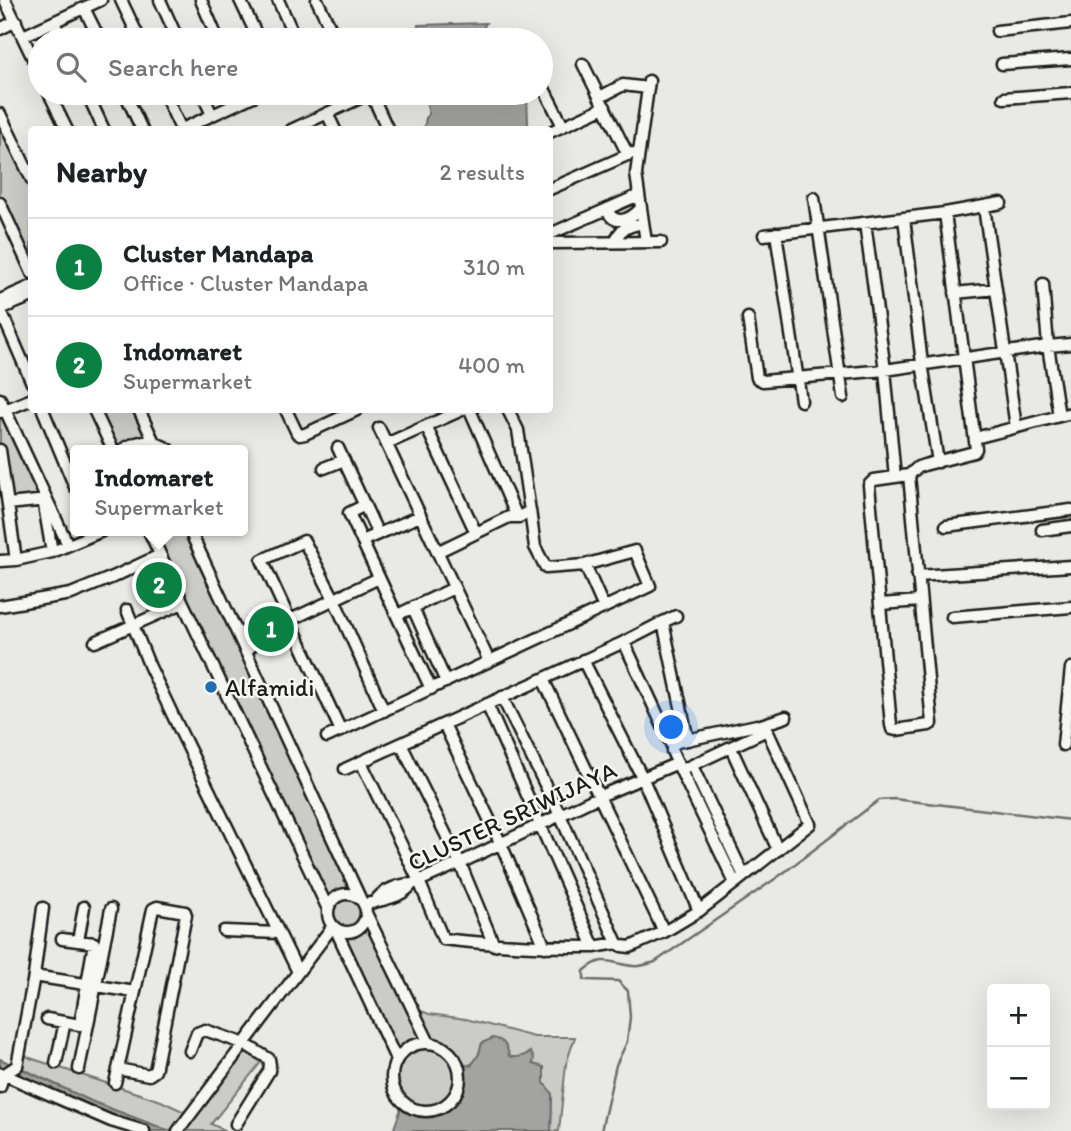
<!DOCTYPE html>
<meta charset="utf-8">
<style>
body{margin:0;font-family:Itim,sans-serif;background:#f2f2f2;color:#202124}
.controls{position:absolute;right:21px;bottom:21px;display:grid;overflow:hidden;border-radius:7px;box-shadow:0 7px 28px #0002}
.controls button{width:63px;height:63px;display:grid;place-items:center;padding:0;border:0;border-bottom:2px solid #e0e0e0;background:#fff;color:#202124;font:35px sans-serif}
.you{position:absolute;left:672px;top:728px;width:24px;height:24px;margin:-18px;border:5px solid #fff;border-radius:50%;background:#1a73e8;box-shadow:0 0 0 10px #1a73e833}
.badge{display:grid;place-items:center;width:46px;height:46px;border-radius:50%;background:#0b8043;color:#fff;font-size:23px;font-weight:700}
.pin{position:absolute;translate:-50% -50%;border:4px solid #fff;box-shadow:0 2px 7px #0006}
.popup{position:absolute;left:70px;top:445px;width:178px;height:91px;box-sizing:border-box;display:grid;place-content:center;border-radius:7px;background:#fff;filter:drop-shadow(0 2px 5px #0005);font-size:23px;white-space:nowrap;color:#757577}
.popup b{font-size:26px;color:#202124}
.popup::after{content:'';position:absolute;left:50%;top:100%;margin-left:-14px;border:14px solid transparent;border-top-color:#fff}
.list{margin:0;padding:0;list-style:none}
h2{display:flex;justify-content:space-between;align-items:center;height:91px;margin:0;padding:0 28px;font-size:30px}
h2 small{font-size:23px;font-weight:400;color:#757577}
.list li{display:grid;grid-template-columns:46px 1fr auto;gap:21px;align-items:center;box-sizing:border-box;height:98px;padding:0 28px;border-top:2px solid #e0e0e0}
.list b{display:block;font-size:26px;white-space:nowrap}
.list p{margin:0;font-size:23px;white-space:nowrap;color:#757577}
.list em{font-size:23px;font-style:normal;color:#757577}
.icon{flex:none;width:38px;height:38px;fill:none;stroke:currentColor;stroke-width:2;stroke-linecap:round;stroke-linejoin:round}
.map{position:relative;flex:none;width:1071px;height:1131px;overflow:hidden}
.search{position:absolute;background:#fff;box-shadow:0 7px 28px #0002;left:28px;top:28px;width:525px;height:77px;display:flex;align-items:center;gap:18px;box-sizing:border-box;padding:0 24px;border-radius:38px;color:#757577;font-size:26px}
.panel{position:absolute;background:#fff;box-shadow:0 7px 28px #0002;left:28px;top:126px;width:525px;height:287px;border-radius:7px}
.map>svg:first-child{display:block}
.green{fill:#cbcbc7;stroke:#747472;stroke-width:2}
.water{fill:#a3a3a1;stroke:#6d6d6c;stroke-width:2}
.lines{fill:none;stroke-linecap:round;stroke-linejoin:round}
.stream{stroke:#6d6d6c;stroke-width:2.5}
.minor-casing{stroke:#1c1c1c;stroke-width:15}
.minor{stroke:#f6f6f2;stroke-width:10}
.poi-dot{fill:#1f6fb2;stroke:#f6f6f2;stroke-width:2.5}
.labels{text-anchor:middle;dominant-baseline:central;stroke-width:5;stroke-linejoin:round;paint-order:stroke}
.poi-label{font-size:24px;fill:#1c1c1c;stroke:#f6f6f2;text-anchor:start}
.street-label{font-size:24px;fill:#1c1c1c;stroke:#f6f6f2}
</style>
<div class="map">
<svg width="1071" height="1131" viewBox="0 0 1071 1131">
<rect width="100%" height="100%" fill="#e9e9e5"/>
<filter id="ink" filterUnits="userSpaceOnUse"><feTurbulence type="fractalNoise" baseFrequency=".0143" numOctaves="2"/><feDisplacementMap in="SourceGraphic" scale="14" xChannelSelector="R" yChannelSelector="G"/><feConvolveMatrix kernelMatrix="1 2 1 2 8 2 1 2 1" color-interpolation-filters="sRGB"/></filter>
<g filter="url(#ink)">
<path class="green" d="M0,114L31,180V273L0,203Z
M0,399L68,545L52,552L44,501L8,504L0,450Z
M94,410H139L154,442L169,450H113Z
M149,531H190L411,1007L429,1014L466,1019L534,1037H575L566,1064L559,1131H551L552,1095L544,1083V1073L533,1064L530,1052C523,1057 517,1059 509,1056L508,1051L482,1043C478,1059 475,1065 459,1069C467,1131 369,1119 396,1059L329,920L328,909Z
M244,1046L266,1056L211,1124L226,1131H170L93,1102L17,1066L20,1052L30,1058L161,1101L191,1115Z"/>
<path class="water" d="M486,23L480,34L482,37C492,39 501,34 509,40H418L420,37L418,32V25Z
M424,93H527L528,125L516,130L424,129L426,118L429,114Z
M493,1038C504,1040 507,1045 509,1056C517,1059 523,1057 530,1052L534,1058L533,1064L544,1067V1083L551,1092L552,1095L551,1131H393L403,1103C434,1126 469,1098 457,1063L471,1066L479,1054L482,1043Z
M0,1059L93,1102L169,1131H144L0,1073Z"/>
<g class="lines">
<path class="stream" d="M601,1131L616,1065L627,1042L630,1017L628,991L618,981L587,980L584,979V971C605,953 611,964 633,966C640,967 648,964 655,962L782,874L879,800L894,799L1071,820"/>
<g class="minor-casing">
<path id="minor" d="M5,0L40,73
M121,0L140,40
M160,0L178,40
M201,0L218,40
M240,0L259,40
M278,0L296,40
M317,0L336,40
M84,8L100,40
M54,22L62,40
M0,29L16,21
M997,31L1071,23
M23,36L101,0
M583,64L628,155
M1002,64L1071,59
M541,83L563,126
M49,93L67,130
M87,93L104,130
M125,93L142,130
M164,93L181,129
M202,93L212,115
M371,93L388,130
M600,97L623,85L648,88
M1004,98L1071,93
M327,113L335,130
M0,114L32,180
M180,130L260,93
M291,130L371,93
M550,132L605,107
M550,189L632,153
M814,198L843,397
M0,203L32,273
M984,207L1016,427
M607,209C614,228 631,219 641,208
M904,218L922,363L938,462
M865,223L885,370L895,477
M776,233L801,401
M550,234L639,195
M764,235L945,213L1001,203
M616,242C618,228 630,226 643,223
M646,242L636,174L649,81
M550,243L661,242
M1043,284L1048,346L1059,416
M955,293L996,289
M0,300L32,286
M0,309L32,383
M0,309L32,296
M748,318L757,378L763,381L885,370L1048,346L1071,344
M0,399L68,545
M43,410L75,487
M94,410L113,450
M139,410L154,442
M286,410L297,433L300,435L305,434L357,410
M470,410L517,517
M0,412L32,399
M426,426L476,533
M379,428L489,661
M975,438L1071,413
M386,444L462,410
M338,448L378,534
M0,450L16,560
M122,450C137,439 154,439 169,450
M324,468L344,460
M909,475L932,723L929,725L896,730L892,729L891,725L869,485L874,480L909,475L918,467L924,465L974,452L976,449L945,213
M8,504L47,500
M44,505L52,552
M365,505L349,513L431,689
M530,510L535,547L546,568L585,565L604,608
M946,526L1071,510
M1042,530L1071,526
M149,531L328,909
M190,531L360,898
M362,541L420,516
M437,552L509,517H519L530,511L518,430L508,410
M0,561L16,560L52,552L102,531
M917,576L1071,566
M881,604L920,601
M0,606L71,594L113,577L160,555
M413,608L446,682
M127,610L149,665L175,720L298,972
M397,615L454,588
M952,617L1071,607
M663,622L676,616
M237,633L252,632L277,621L284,623
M95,642L183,603
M246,652L256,641L280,630L284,623L379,578
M583,660L643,779L699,911
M543,679L664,932
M502,697L560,815L617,943L622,946L630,947L664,932L699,911L735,883
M444,724L501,844L545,947
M757,725L767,730L810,824L735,883L681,771L672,751V746L677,742Z
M761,725L786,717
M341,731L262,560L304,541L334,599L384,711
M327,737L650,586L635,551L584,565
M401,744L460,863L494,945
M1063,745L1071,668
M672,746L624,642L663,622L688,740
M731,748L778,850
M361,762L419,881L443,939C494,945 543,947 594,947L487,704
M692,766L744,876
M688,767L767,730
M345,769L624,642
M328 913a19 19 0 1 1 38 0a19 19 0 1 1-38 0Z
M376,900C383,890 400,884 412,884
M364,905C381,899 401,899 412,884L460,863L600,796L678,763
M366,913L429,1043
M335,928L396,1059
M224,931L278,933
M78,941L84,907
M594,947L617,943
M34,976L135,992
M47,1019L80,1025L94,943L62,939
M392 1077a34 34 0 1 1 68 0a34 34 0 1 1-68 0Z
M190,1051L197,1033L205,1030L245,1044L269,1059L270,1065L269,1071L236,1124
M56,1063L65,1022
M79,1069L111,909
M0,1073L111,1121L144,1131
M115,1083L153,909L157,907L185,912L186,915L155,1071L149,1075L118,1069
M0,1087L3,1075L17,1066L34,976L43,908
M178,1131L333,926"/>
</g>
<use href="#minor" class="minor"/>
</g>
</g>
<circle class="poi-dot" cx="211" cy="687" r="7"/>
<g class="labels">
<g class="poi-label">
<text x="225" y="687">Alfamidi</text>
</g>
<g class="street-label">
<text transform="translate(512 816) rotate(-25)">CLUSTER SRIWIJAYA</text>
</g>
</g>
</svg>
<div class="controls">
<button>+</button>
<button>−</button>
</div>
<div class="you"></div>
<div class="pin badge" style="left:271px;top:629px">1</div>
<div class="pin badge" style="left:159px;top:585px">2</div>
<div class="popup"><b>Indomaret</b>Supermarket</div>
<div class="search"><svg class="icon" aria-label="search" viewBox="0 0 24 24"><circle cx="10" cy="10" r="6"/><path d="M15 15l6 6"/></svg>Search here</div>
<section class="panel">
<h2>Nearby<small>2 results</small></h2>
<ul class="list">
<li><span class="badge">1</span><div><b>Cluster Mandapa</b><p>Office · Cluster Mandapa</p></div><em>310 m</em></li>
<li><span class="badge">2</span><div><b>Indomaret</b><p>Supermarket</p></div><em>400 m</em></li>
</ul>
</section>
</div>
